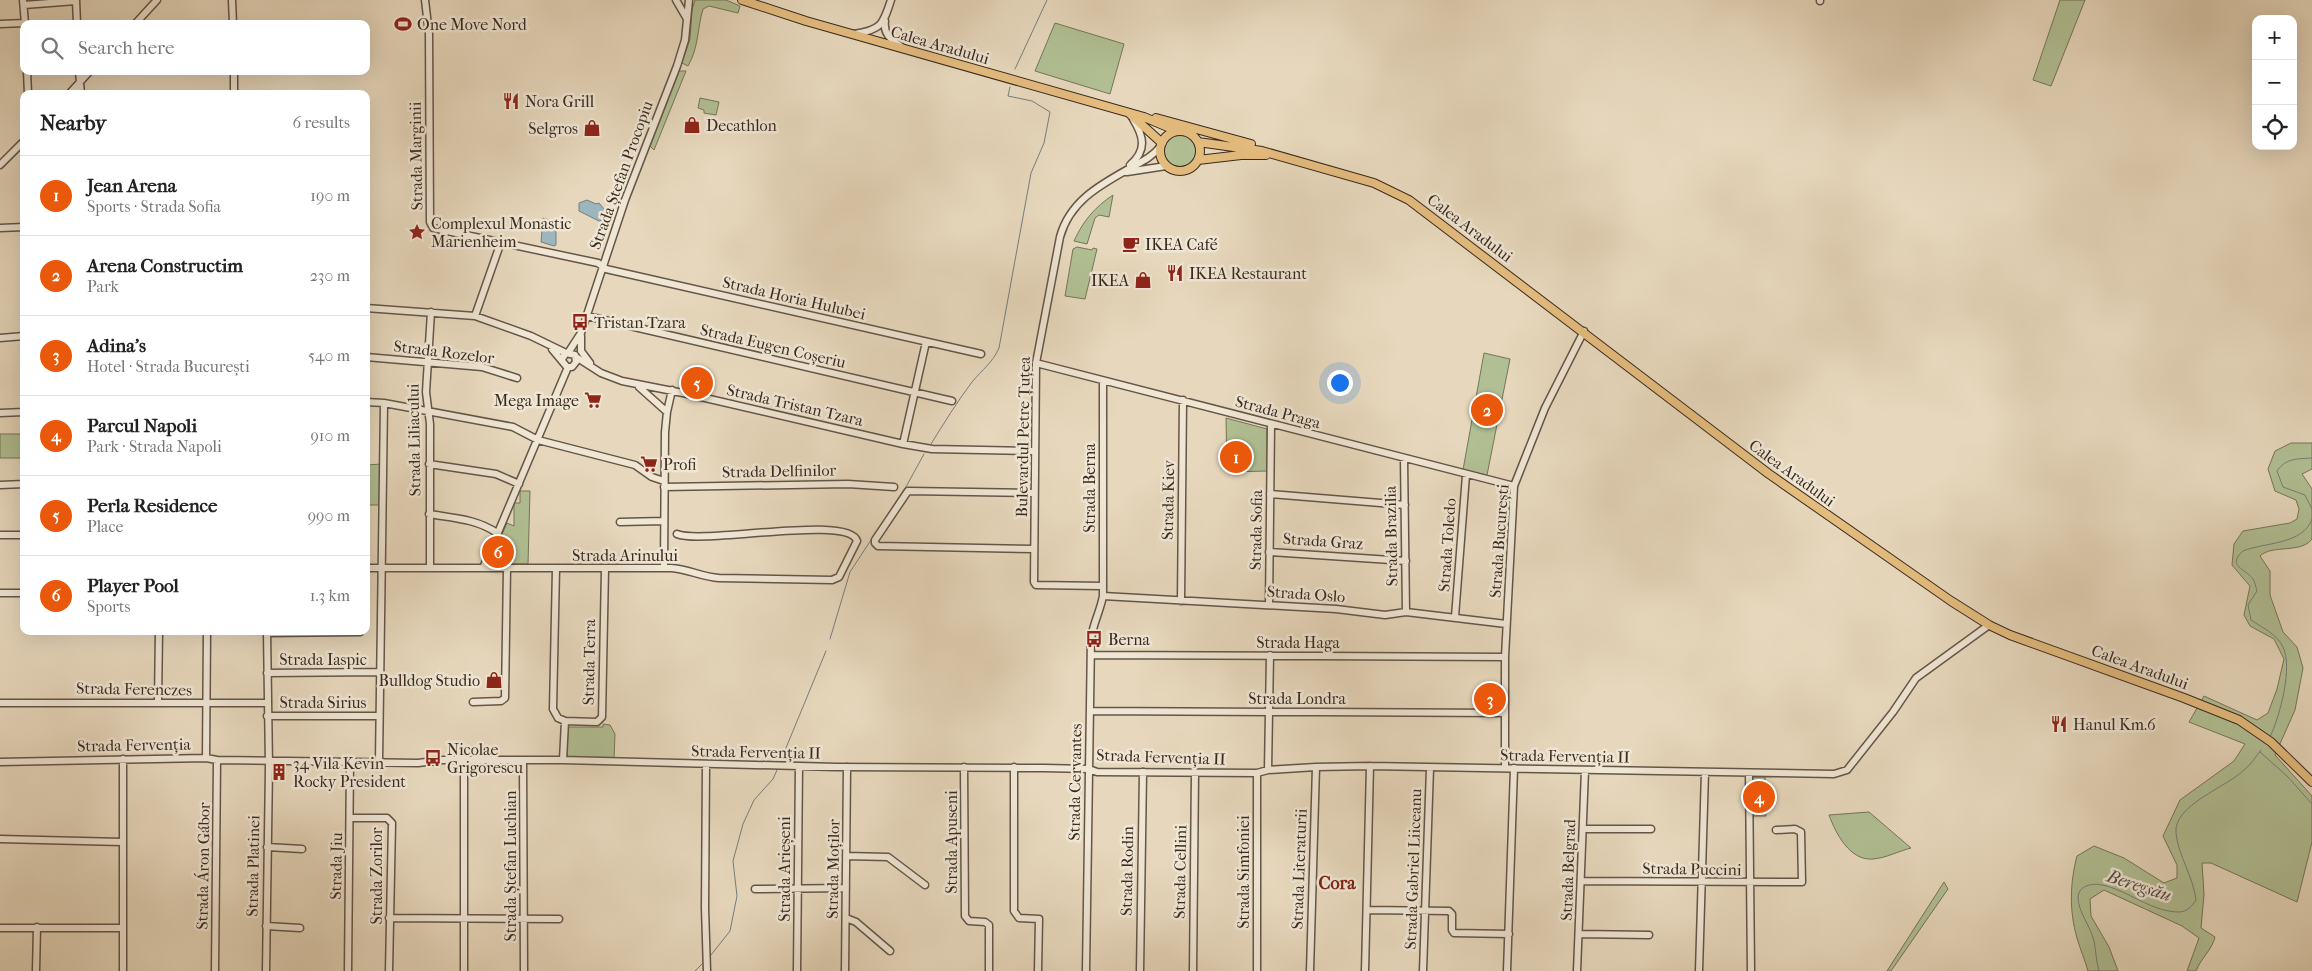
<!DOCTYPE html>
<meta charset="utf-8">
<style>
body{margin:0;font-family:"IM FELL French Canon",serif;background:#f2f2f2;color:#222}
.controls{position:absolute;right:15px;top:15px;display:grid;overflow:hidden;border-radius:10px;box-shadow:0 5px 20px #0002}
.controls button{width:45px;height:45px;display:grid;place-items:center;padding:0;border:0;border-bottom:1px solid #e0e0e0;background:#fff;color:#222;font:25px sans-serif}
.you{position:absolute;left:1339px;top:382px;width:18px;height:18px;margin:-12px;border:4px solid #fff;border-radius:50%;background:#1a73e8;box-shadow:0 0 0 8px #1a73e833}
.badge{display:grid;place-items:center;width:32px;height:32px;border-radius:50%;background:#ea580c;color:#fff;font-size:16px;font-weight:700}
.pin{position:absolute;translate:-50% -50%;border:2px solid #fff;box-shadow:0 1px 5px #0006}
.list{margin:0;padding:0;list-style:none}
h2{display:flex;justify-content:space-between;align-items:center;height:65px;margin:0;padding:0 20px;font-size:21px}
h2 small{font-size:16px;font-weight:400;color:#767676}
.list li{display:grid;grid-template-columns:32px 1fr auto;gap:15px;align-items:center;box-sizing:border-box;height:80px;padding:0 20px;border-top:1px solid #e0e0e0}
.list b{display:block;font-size:19px;white-space:nowrap}
.list p{margin:0;font-size:16px;white-space:nowrap;color:#767676}
.list em{font-size:16px;font-style:normal;color:#767676}
.icon{flex:none;width:28px;height:28px;fill:none;stroke:currentColor;stroke-width:2;stroke-linecap:round;stroke-linejoin:round}
.map{position:relative;flex:none;width:2312px;height:971px;overflow:hidden}
.search{position:absolute;background:#fff;box-shadow:0 5px 20px #0002;left:20px;top:20px;width:350px;height:55px;display:flex;align-items:center;gap:12px;box-sizing:border-box;padding:0 18px;border-radius:10px;color:#767676;font-size:19px}
.panel{position:absolute;background:#fff;box-shadow:0 5px 20px #0002;left:20px;top:90px;width:350px;height:545px;border-radius:10px}
.map>svg:first-child{display:block}
.green{fill:#b1c094;stroke:#76745a}
.water{fill:#9db6bd;stroke:#757e7e}
.lines{fill:none;stroke-linecap:round;stroke-linejoin:round}
.stream{stroke:#757e7e;stroke-width:1}
.minor-casing{stroke:#655547;stroke-width:9}
.major-casing{stroke:#3a2920;stroke-width:10}
.minor{stroke:#efe6d4;stroke-width:6}
.major{stroke:#e4bc7e;stroke-width:8}
.labels{text-anchor:middle;dominant-baseline:central;stroke-width:5;stroke-linejoin:round;paint-order:stroke}
.poi-label{font-size:16px;fill:#3a2920;stroke:#efe6d4;text-anchor:start}
.street-label{font-size:16px;fill:#3a2920;stroke:#efe6d4}
.neighbourhood-label{font-size:18px;font-weight:bold;fill:#7a1f14;stroke:#efe6d4}
.water-label{font-size:18px;font-style:italic;fill:#534c47;stroke:#efe6d4}
</style>
<div class="map">
<svg width="2312" height="971" viewBox="0 0 2312 971">
<rect width="100%" height="100%" fill="#e7d8bd"/>
<filter id="stains"><feTurbulence type="fractalNoise" baseFrequency=".004" numOctaves="4"/><feColorMatrix values="0 0 0 0 .2 0 0 0 0 .09 0 0 0 0 .02 0 0 0 .5 -.17"/></filter>
<radialGradient id="worn" r=".72"><stop offset=".6" stop-color="#630" stop-opacity="0"/><stop offset="1" stop-color="#630" stop-opacity=".3"/></radialGradient>
<path class="green" d="M695,0H726L740,6L738,13L709,6L703,9C697,29 699,47 688,66L682,63L690,39L692,10Z
M2060,0H2085L2051,86L2033,80Z
M1055,23L1124,44L1110,94L1035,71Z
M679,71H686L654,150L650,146Z
M700,98L719,102L716,115L704,113V110L698,108Z
M1164 151a16 16 0 1 1 32 0a16 16 0 1 1-32 0Z
M1113,195L1109,217L1099,215L1095,218L1087,244L1074,241C1083,221 1095,207 1113,195Z
M1077,247L1092,250L1093,248L1097,249L1085,299L1065,296L1073,249Z
M1484,353L1510,359L1487,475L1463,470Z
M1226,418L1267,429V471L1227,472Z
M0,434H24V458H0Z
M2291,443H2312V469L2302,474L2312,489V539C2301,554 2273,544 2260,556L2270,571V595L2283,632L2297,647L2303,668L2295,710L2275,755L2312,796V842L2297,902L2211,863H2202L2204,894L2201,928L2215,937C2212,950 2201,958 2196,971H2187L2199,938L2182,926L2104,890L2090,899L2091,916L2109,947L2118,971H2088C2085,960 2080,949 2077,938C2069,910 2070,883 2077,856L2094,846L2124,858L2164,883L2177,878V865L2163,836L2180,800L2234,761L2245,744L2189,722L2204,696L2257,720L2268,713L2277,689L2284,659L2274,639L2250,626L2244,615L2250,586L2232,565L2234,544L2243,531L2290,523L2297,519L2299,509L2296,500L2275,491L2268,469L2275,451Z
M381,464V505H366L367,465Z
M520,491H530L528,564H489L507,523L514,526V503H520Z
M603,724L610,725L615,734L614,759L569,757L567,755L568,727H603Z
M1765,775L1766,816H1752V779L1755,776Z
M1869,812L1911,848C1899,851 1886,858 1873,859C1850,861 1836,834 1829,815Z
M1944,882L1948,889L1891,971H1887Z"/>
<path class="water" d="M587,200L596,204L599,203L609,215L606,220L599,221L579,211V203Z
M543,218L556,223V245L554,246L541,242Z"/>
<g class="lines">
<path class="stream" d="M1015,69L1047,0
M931,444C944,423 957,402 972,382C982,370 993,362 999,348L1031,173L1044,143L1050,112L1032,101L1008,96L1010,87
M2312,458C2297,459 2286,458 2277,471L2283,487L2305,495L2312,509
M830,639L850,572L907,485L924,454
M2270,737C2280,716 2293,667 2283,647C2277,634 2261,627 2251,620L2248,605L2257,591C2256,588 2255,582 2253,579C2246,569 2226,566 2243,551C2265,542 2303,545 2312,519
M2260,752L2287,776L2312,804
M781,760L826,651
M711,955L730,931L737,896L733,861L743,824L754,800L773,779L777,770
M695,971L703,963
M2099,971C2096,961 2096,951 2094,941C2091,927 2078,912 2078,897C2079,885 2093,883 2102,885C2128,890 2151,912 2179,912C2187,912 2192,906 2196,900C2193,876 2178,855 2176,833C2173,805 2227,787 2244,770C2251,765 2256,756 2261,750"/>
<g class="minor-casing">
<path id="minor" d="M23,0L25,24
M76,0L77,24
M232,0L233,24
M425,0L429,34L430,222L433,228L598,263L606,269L981,354
M676,0L687,19
M1820,1V0
M24,5L76,1
M885,21C883,35 892,40 903,48
M0,24L25,23
M135,24L157,0
M854,34C881,30 883,25 891,0
M27,71L28,94
M79,71L81,94
M234,71V94
M69,94L90,71
M0,165L24,141
M1130,165C1147,150 1144,137 1133,119
M1127,172L1166,166
M0,228L24,227
M366,308L475,316L531,336L566,353
M475,316L501,242
M587,316L952,401
M581,336V351L590,363
M0,338L24,336
M552,349L567,367H572L576,362L575,355L566,353L562,359
M568,353L581,333L625,200L677,66L685,40L689,0
M366,357L482,367L517,378
M576,357L601,373L622,381L688,394L903,444L932,449L1034,451
M1036,363L1514,486
M638,384L639,387L667,412L665,432L664,568
M366,402L384,403L513,427L538,440L635,465L652,477L664,481
M667,412L672,390
M0,413L24,412
M903,444L926,342
M1404,459L1406,612
M429,464L496,474L519,484
M0,485L24,484
M664,487L848,484L894,487
M1270,494L1405,505
M429,514C453,518 477,519 497,533
M620,522L664,521
M0,535H24
M1034,549L878,546L875,543V540L908,491L1034,493
M1269,552L1406,561
M366,568H671C688,569 702,577 719,578L832,580L839,577L857,541C850,514 703,545 677,534
M430,568V424L426,392L431,312
M483,568L568,367
M556,569L553,709L558,718L565,721L563,760
M1102,586L1036,585L1034,582L1036,363L1060,237C1070,200 1102,184 1132,167C1143,161 1153,156 1160,147
M0,593H24
M1103,596L1336,609L1385,615L1406,612L1506,624
M1181,601L1183,400
M1269,605L1271,425
M1455,617L1466,475
M267,633L360,632
M1091,655L1505,657
M267,673L379,672
M158,701L159,631
M473,702L501,701L505,698L507,568
M0,703H267
M1090,711L1504,713
M267,716H379
M565,721L597,722L602,717L605,569
M206,758L207,631
M523,761L524,971
M0,762L206,758L217,760L418,763L443,760H563L836,767L1044,768L1089,769L1097,772L1257,773L1268,770L1316,767L1370,766L1834,774L1847,770L1893,712L1916,678L1989,625
M379,762L384,403
M706,765L705,908L707,971
M964,767L965,916L969,921L985,922L989,925V971
M1014,767V911L1019,918L1039,919L1038,971
M1505,768V657L1514,486L1545,408L1584,331
M1268,770L1270,655
M1257,773V971
M1749,773L1751,971
M351,818H387L392,823L389,971
M1583,829H1651
M0,839L122,842
M267,847L302,849
M846,856L888,857L925,885
M1581,881L1802,882L1801,832L1795,829L1776,830
M755,889L846,888
M1367,910L1449,911L1452,914V930L1454,933L1509,934
M389,918L559,919
M846,918L856,922L890,951
M266,926L300,928
M0,928H123
M1579,934L1649,935
M36,971L37,927
M123,971V759
M215,971L217,760
M266,971L269,767L267,631
M348,971L350,762
M464,971V761
M797,971L799,766
M845,971L847,767
M1086,971L1091,639C1093,623 1100,612 1103,596V381
M1140,971L1143,772
M1193,971L1195,773
M1310,971L1316,767
M1365,971L1370,766
M1423,971L1430,768
M1507,971L1514,768
M1577,971L1585,770
M1699,971L1705,772"/>
</g>
<g class="major-casing">
<path id="major" d="M742,0L806,21L1144,117L1177,131
M1130,114L1162,143
M1156,118L1251,144
M1160 151a20 20 0 1 1 40 0a20 20 0 1 1-40 0Z
M1198,142L1262,151L1374,183L1409,200L1769,474L1951,601L1989,625L2010,635L2184,698L2239,720L2271,742L2312,782
M1198,160L1241,155H1266"/>
</g>
<use href="#minor" class="minor"/>
<use href="#major" class="major"/>
</g>
<defs>
<g id="stadium-bare" transform="scale(1.35)"><path d="M0-5a6.5 5 0 1 0 0 10a6.5 5 0 1 0 0-10ZM-3.5-1.8h7v3.6h-7Z" fill="#8f2418" stroke="#efe6d4" stroke-width="2.5" paint-order="stroke"/></g>
<g id="restaurant-bare" transform="scale(1.35)"><path d="M-5-6h1v4h1v-4h1v4h1v-4h1v5L-1.5 .5V6h-2V.5L-5-1ZM5-6V6H3V1.5H1.5Q1.5-4 5-6Z" fill="#8f2418" stroke="#efe6d4" stroke-width="2.5" paint-order="stroke"/></g>
<g id="shop-bare" transform="scale(1.35)"><path d="M-5-2.5h2.3a2.7 3.5 0 0 1 5.4 0H5L5.5 6h-11ZM-1.5-2.5h3a1.5 2.3 0 0 0-3 0Z" fill="#8f2418" stroke="#efe6d4" stroke-width="2.5" paint-order="stroke"/></g>
<g id="sight-bare" transform="scale(1.35)"><path d="M0-6L1.8-2.2L6-1.7L2.9 1.2L3.7 5.4L0 3.3L-3.7 5.4L-2.9 1.2L-6-1.7L-1.8-2.2Z" fill="#8f2418" stroke="#efe6d4" stroke-width="2.5" paint-order="stroke"/></g>
<g id="cafe-bare" transform="scale(1.35)"><path d="M-5.5-4.5H6V0H3Q3 3.5 0 3.5H-2.5Q-5.5 3.5-5.5 0ZM3-3.2v2h1.7v-2ZM-6 4.5H4V6H-6Z" fill="#8f2418" stroke="#efe6d4" stroke-width="2.5" paint-order="stroke"/></g>
<g id="bus-bare" transform="scale(1.35)"><path d="M-5-6H5V4H4V6H2V4H-2V6H-4V4H-5ZM-3.5-4V0h7V-4ZM-3.5 1.2v1.5H-2V1.2ZM2 1.2v1.5H3.5V1.2Z" fill="#8f2418" stroke="#efe6d4" stroke-width="2.5" paint-order="stroke"/></g>
<g id="supermarket-bare" transform="scale(1.35)"><path d="M-6-5.5h2.5l.6 2H6L4.5 2H-2.5L-4.4-4H-6ZM-1.5 3.2a1.3 1.3 0 1 0 .1 0ZM3 3.2a1.3 1.3 0 1 0 .1 0Z" fill="#8f2418" stroke="#efe6d4" stroke-width="2.5" paint-order="stroke"/></g>
<g id="building-bare" transform="scale(1.35)"><path d="M-4-6H4V6H1V3H-1V6H-4ZM-2.5-4.3h1.7v1.8h-1.7ZM.8-4.3h1.7v1.8H.8ZM-2.5-1h1.7V.8h-1.7ZM.8-1h1.7V.8H.8Z" fill="#8f2418" stroke="#efe6d4" stroke-width="2.5" paint-order="stroke"/></g>
</defs>
<g fill-rule="evenodd">
<use href="#stadium-bare" x="403" y="24"/>
<use href="#restaurant-bare" x="511" y="101"/>
<use href="#shop-bare" x="692" y="125"/>
<use href="#shop-bare" x="592" y="128"/>
<use href="#sight-bare" x="417" y="232"/>
<use href="#cafe-bare" x="1131" y="244"/>
<use href="#restaurant-bare" x="1175" y="273"/>
<use href="#shop-bare" x="1143" y="280"/>
<use href="#bus-bare" x="580" y="322"/>
<use href="#supermarket-bare" x="593" y="400"/>
<use href="#supermarket-bare" x="649" y="464"/>
<use href="#bus-bare" x="1094" y="639"/>
<use href="#shop-bare" x="494" y="680"/>
<use href="#restaurant-bare" x="2059" y="724"/>
<use href="#bus-bare" x="433" y="758"/>
<use href="#building-bare" x="279" y="772"/>
</g>
<g class="labels">
<g class="poi-label">
<text x="417" y="24">One Move Nord</text>
<text x="525" y="101">Nora Grill</text>
<text x="706" y="125">Decathlon</text>
<text x="578" y="128" text-anchor="end">Selgros</text>
<text x="431" y="223">Complexul Monastic<tspan x="431" dy="18">Marienheim</tspan></text>
<text x="1145" y="244">IKEA Café</text>
<text x="1189" y="273">IKEA Restaurant</text>
<text x="1129" y="280" text-anchor="end">IKEA</text>
<text x="594" y="322">Tristan Tzara</text>
<text x="579" y="400" text-anchor="end">Mega Image</text>
<text x="663" y="464">Profi</text>
<text x="1108" y="639">Berna</text>
<text x="480" y="680" text-anchor="end">Bulldog Studio</text>
<text x="2073" y="724">Hanul Km.6</text>
<text x="447" y="749">Nicolae<tspan x="447" dy="18">Grigorescu</tspan></text>
<text x="293" y="763">34 Vila Kevin<tspan x="293" dy="18">Rocky President</tspan></text>
</g>
<g class="street-label">
<text transform="translate(940 45) rotate(16)">Calea Aradului</text>
<text transform="translate(416 156) rotate(-91)">Strada Marginii</text>
<text transform="translate(621 175) rotate(-70)">Strada Ștefan Procopiu</text>
<text transform="translate(1470 228) rotate(37)">Calea Aradului</text>
<text transform="translate(794 298) rotate(13)">Strada Horia Hulubei</text>
<text transform="translate(773 346) rotate(13)">Strada Eugen Coșeriu</text>
<text transform="translate(444 352) rotate(7)">Strada Rozelor</text>
<text transform="translate(795 405) rotate(13)">Strada Tristan Tzara</text>
<text transform="translate(1278 412) rotate(15)">Strada Praga</text>
<text transform="translate(1023 437) rotate(-89)">Bulevardul Petre Țuțea</text>
<text transform="translate(414 440) rotate(-91)">Strada Liliacului</text>
<text transform="translate(779 471) rotate(-1)">Strada Delfinilor</text>
<text transform="translate(1792 473) rotate(36)">Calea Aradului</text>
<text transform="translate(1089 488) rotate(-90)">Strada Berna</text>
<text transform="translate(1168 500) rotate(-89)">Strada Kiev</text>
<text transform="translate(1256 530) rotate(-89)">Strada Sofia</text>
<text transform="translate(1391 536) rotate(-91)">Strada Brazilia</text>
<text transform="translate(1323 541) rotate(4)">Strada Graz</text>
<text transform="translate(1499 541) rotate(-86)">Strada București</text>
<text transform="translate(1447 545) rotate(-86)">Strada Toledo</text>
<text x="625" y="555">Strada Arinului</text>
<text transform="translate(1306 594) rotate(4)">Strada Oslo</text>
<text x="1298" y="642">Strada Haga</text>
<text x="323" y="659">Strada Iaspic</text>
<text transform="translate(589 662) rotate(-89)">Strada Terra</text>
<text transform="translate(2140 667) rotate(20)">Calea Aradului</text>
<text transform="translate(134 689) rotate(1)">Strada Ferenczes</text>
<text x="1297" y="698">Strada Londra</text>
<text x="323" y="702">Strada Sirius</text>
<text transform="translate(134 745) rotate(-1)">Strada Fervenția</text>
<text transform="translate(756 752) rotate(1)">Strada Fervenția II</text>
<text transform="translate(1565 756) rotate(1)">Strada Fervenția II</text>
<text transform="translate(1161 757) rotate(2)">Strada Fervenția II</text>
<text transform="translate(1075 782) rotate(-89)">Strada Cervantes</text>
<text transform="translate(951 842) rotate(-90)">Strada Apuseni</text>
<text transform="translate(203 866) rotate(-89)">Strada Áron Gábor</text>
<text transform="translate(253 866) rotate(-89)">Strada Platinei</text>
<text transform="translate(336 866) rotate(-89)">Strada Jiu</text>
<text transform="translate(510 866) rotate(-90)">Strada Ștefan Luchian</text>
<text transform="translate(784 869) rotate(-90)">Strada Arieșeni</text>
<text transform="translate(833 869) rotate(-89)">Strada Moților</text>
<text transform="translate(1299 869) rotate(-88)">Strada Literaturii</text>
<text transform="translate(1413 869) rotate(-88)">Strada Gabriel Liiceanu</text>
<text transform="translate(1692 869) rotate(1)">Strada Puccini</text>
<text transform="translate(1568 870) rotate(-88)">Strada Belgrad</text>
<text transform="translate(1127 871) rotate(-89)">Strada Rodin</text>
<text transform="translate(1180 872) rotate(-89)">Strada Cellini</text>
<text transform="translate(1243 872) rotate(-90)">Strada Simfoniei</text>
<text transform="translate(376 876) rotate(-90)">Strada Zorilor</text>
</g>
<g class="neighbourhood-label">
<text x="1337" y="883">Cora</text>
</g>
<g class="water-label">
<text transform="translate(2139 886) rotate(18)">Beregsău</text>
</g>
</g>
<rect width="100%" height="100%" filter="url(#stains)"/>
<rect width="100%" height="100%" fill="url(#worn)"/>
</svg>
<div class="controls">
<button>+</button>
<button>−</button>
<button><svg class="icon" aria-label="locate" viewBox="0 0 24 24"><circle cx="12" cy="12" r="6"/><path d="M12 2v4M12 18v4M2 12h4M18 12h4"/></svg></button>
</div>
<div class="you"></div>
<div class="pin badge" style="left:1236px;top:457px">1</div>
<div class="pin badge" style="left:1487px;top:410px">2</div>
<div class="pin badge" style="left:1490px;top:699px">3</div>
<div class="pin badge" style="left:1759px;top:797px">4</div>
<div class="pin badge" style="left:697px;top:383px">5</div>
<div class="pin badge" style="left:498px;top:552px">6</div>
<div class="search"><svg class="icon" aria-label="search" viewBox="0 0 24 24"><circle cx="10" cy="10" r="6"/><path d="M15 15l6 6"/></svg>Search here</div>
<section class="panel">
<h2>Nearby<small>6 results</small></h2>
<ul class="list">
<li><span class="badge">1</span><div><b>Jean Arena</b><p>Sports · Strada Sofia</p></div><em>190 m</em></li>
<li><span class="badge">2</span><div><b>Arena Constructim</b><p>Park</p></div><em>230 m</em></li>
<li><span class="badge">3</span><div><b>Adina's</b><p>Hotel · Strada București</p></div><em>540 m</em></li>
<li><span class="badge">4</span><div><b>Parcul Napoli</b><p>Park · Strada Napoli</p></div><em>910 m</em></li>
<li><span class="badge">5</span><div><b>Perla Residence</b><p>Place</p></div><em>990 m</em></li>
<li><span class="badge">6</span><div><b>Player Pool</b><p>Sports</p></div><em>1.3 km</em></li>
</ul>
</section>
</div>
